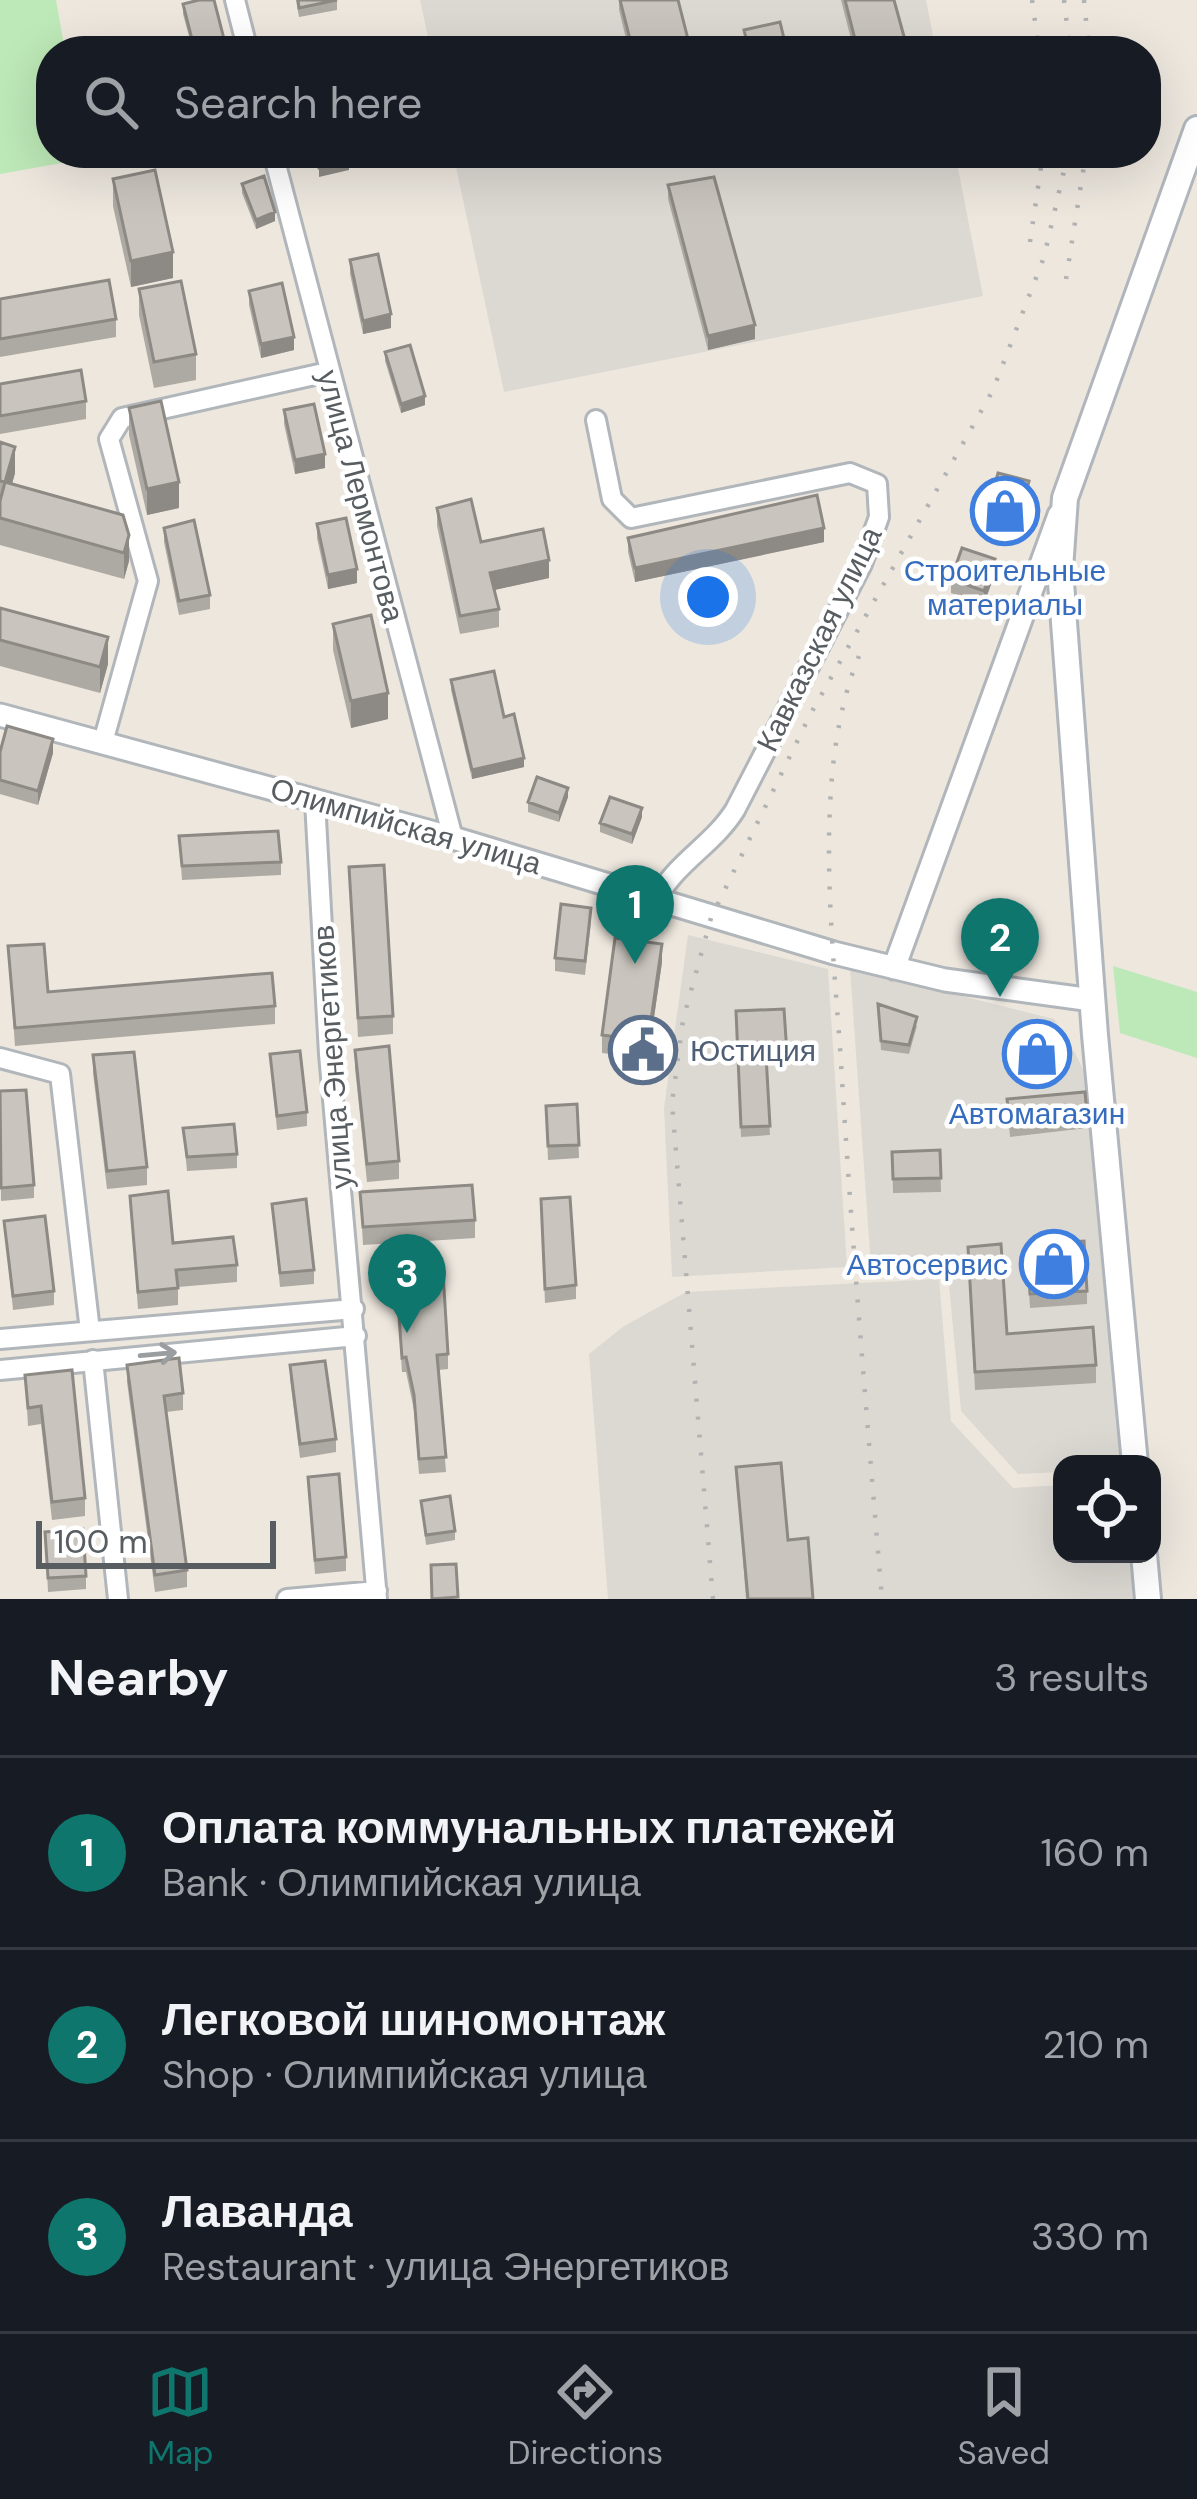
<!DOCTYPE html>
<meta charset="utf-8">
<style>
body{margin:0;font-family:"DM Sans",sans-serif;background:#20242c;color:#f1f3f6}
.controls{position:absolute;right:36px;bottom:36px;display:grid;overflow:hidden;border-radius:24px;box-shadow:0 12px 48px #0002}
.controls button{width:108px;height:108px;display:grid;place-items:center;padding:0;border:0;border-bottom:3px solid #363941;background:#171b24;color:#f1f3f6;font:60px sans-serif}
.scale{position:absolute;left:36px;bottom:30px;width:240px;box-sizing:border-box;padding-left:12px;border:6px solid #575d61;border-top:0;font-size:33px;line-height:42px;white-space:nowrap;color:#575d61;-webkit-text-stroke:9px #fff;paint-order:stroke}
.you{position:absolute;left:708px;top:597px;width:42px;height:42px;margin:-30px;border:9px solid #fff;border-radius:50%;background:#1a73e8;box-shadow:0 0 0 18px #1a73e833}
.badge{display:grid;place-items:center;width:78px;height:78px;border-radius:50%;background:#0f766e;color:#fff;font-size:39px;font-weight:700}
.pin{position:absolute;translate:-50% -99px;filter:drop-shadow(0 3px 6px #0008)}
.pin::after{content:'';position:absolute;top:63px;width:42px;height:36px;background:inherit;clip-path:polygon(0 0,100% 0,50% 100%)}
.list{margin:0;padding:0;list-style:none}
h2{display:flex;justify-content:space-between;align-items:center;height:156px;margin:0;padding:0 48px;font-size:51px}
h2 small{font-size:39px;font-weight:400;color:#9ea1a6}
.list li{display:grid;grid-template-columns:78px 1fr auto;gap:36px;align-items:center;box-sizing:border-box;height:192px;padding:0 48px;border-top:3px solid #363941}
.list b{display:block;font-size:45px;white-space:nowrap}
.list p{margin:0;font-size:39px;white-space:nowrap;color:#9ea1a6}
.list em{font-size:39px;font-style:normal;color:#9ea1a6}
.icon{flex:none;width:66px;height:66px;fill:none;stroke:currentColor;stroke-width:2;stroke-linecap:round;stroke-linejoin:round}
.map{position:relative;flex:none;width:1197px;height:1599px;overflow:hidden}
.search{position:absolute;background:#171b24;box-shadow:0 12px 48px #0002;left:36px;right:36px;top:36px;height:132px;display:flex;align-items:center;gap:30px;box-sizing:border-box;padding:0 42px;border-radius:48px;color:#9ea1a6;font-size:45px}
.sheet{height:732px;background:#171b24}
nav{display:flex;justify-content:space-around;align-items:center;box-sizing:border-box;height:168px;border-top:3px solid #363941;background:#171b24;font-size:33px;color:#9ea1a6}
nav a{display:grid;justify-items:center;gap:6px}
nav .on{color:#0f766e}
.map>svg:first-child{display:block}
.industrial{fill:#dcd9d3}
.green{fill:#bde8b7}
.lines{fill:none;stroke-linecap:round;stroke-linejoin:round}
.minor-casing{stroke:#b1b6bb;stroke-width:24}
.tertiary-casing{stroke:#b1b6bb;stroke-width:27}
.secondary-casing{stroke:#b0b6bb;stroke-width:30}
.minor{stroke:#fff;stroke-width:18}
.tertiary{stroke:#fff;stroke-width:21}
.secondary{stroke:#fff;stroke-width:24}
.rail{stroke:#b1b2b2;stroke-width:4.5;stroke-dasharray:3 15;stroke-linecap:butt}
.wall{fill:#ada9a3}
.shaded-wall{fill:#8d8984}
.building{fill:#c9c4bd;stroke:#8d8984;stroke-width:3}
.oneway{stroke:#9a9ea0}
.labels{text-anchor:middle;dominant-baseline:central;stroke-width:9;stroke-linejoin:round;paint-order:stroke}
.street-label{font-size:30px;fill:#575d61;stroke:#fff}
.shop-label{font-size:30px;fill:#366cbe;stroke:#fff}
.service-label{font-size:30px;fill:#4e5e75;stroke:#fff;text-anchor:start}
</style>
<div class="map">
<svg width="1197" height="1599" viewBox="0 0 1197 1599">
<rect width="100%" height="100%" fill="#ede7de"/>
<path class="industrial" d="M420,0H926L936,51H431Z
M453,153H955L983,296L504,392Z
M688,935L828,969L847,1267L672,1277L664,1108Z
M850,968L1054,1019L1074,1051L1090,1083L1120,1464H1062V1472L1018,1474L961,1411L947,1264L871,1267Z
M939,1279L951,1421L1013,1488L1062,1485V1554H1134L1137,1599H608L589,1354L624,1326L686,1292Z"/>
<path class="green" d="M0,0H56L65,51H51V153H83L84,159L0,174Z
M1113,966L1197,992V1058L1120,1033Z"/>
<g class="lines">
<g class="minor-casing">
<path id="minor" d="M235,0L248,51
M273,153L453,838
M596,420L612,499L631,518L850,473L877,484L879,517L862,564L735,810C713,845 676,862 656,900
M103,742L148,581L109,439L122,418L328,372
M315,801L329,1054L377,1599
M0,1058L60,1074L90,1331
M0,1339L354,1309
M93,1360L118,1599
M0,1370L356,1336
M287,1599L377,1591"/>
</g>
<g class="tertiary-casing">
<path id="tertiary" d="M0,715L453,838L834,953L945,980L1092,1000
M894,968L1059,515"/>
</g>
<g class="secondary-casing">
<path id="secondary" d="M1135,1464L1095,1035L1060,569L1065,498L1197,129
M1144,1554L1148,1599"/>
</g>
<use href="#minor" class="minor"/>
<use href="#tertiary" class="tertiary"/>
<use href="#secondary" class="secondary"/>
<path class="rail" d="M1032,0L1039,51
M1064,0L1070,51
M1084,0L1089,51
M1030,242L1043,153
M1066,279L1086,153
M859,656C811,773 833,939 841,1063C852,1242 867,1420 882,1599
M713,1599L672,1103L683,1020L711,918L810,715L993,390L1044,257L1068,153"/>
</g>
<path class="wall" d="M296,0H337V10L299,17Z
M619,0H678L691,51H629L619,10Z
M841,0H894L908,51H854Z
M183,4L224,48L212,51H193L183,14Z
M113,179L173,278L131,287L113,206Z
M242,184L275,221L256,229L242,193Z
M668,185L755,339L708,350L668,199Z
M350,260L391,328L363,334L350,274Z
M139,289L196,354V380L154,388L139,315Z
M249,291L294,350L261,358L249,305Z
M0,299L116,319V337L0,357Z
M385,352L425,405L401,413L385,361Z
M0,384L86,401V419L0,434Z
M129,408L179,508L147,515L129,435Z
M284,410L325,468L295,474L284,424Z
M0,442L15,473L12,484L123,515L129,561L124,579L0,545Z
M1029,494L1017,538L986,529V516Z
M437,508L481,542L549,578L494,590L499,609V627L460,634L437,526Z
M317,524L357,583L328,589L317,538Z
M164,528L210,595V609L179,615L164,542Z
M628,538L824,542L635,582L628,552Z
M995,573L984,604L951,593V579Z
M0,608L108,664L100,693L0,666Z
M333,624L388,719L351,728L333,650Z
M451,680L504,717L524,767L472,779L451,690Z
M0,752L53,753L38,805L0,794Z
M568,797L559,822L528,812V802Z
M642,817L632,844L600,832V823Z
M179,836L281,862V875L182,880Z
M349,867L393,1016V1034L358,1037Z
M591,922L585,975L555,971V958Z
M8,946L48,992L275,1006V1024L15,1046Z
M662,962L648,1059L602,1053V1035Z
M878,1004L917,1026L909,1054L881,1050Z
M784,1009L787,1063L766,1064L770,1135L741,1137L736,1011Z
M355,1050L399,1161V1179L367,1182L355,1068Z
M270,1054L307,1112V1126L277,1130Z
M93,1055L147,1167V1185L107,1189L93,1073Z
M0,1091L34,1185V1198L1,1201Z
M1007,1099L1087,1114V1128L1010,1137Z
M577,1104L579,1158L548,1160L546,1106Z
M183,1128L237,1154V1168L187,1171Z
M940,1150L941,1192L893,1193L892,1152Z
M360,1192L475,1220V1238L363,1245Z
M130,1196L173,1243L237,1265V1282L178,1287V1305L138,1309Z
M541,1199L576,1285V1299L545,1303Z
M272,1204L314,1270V1284L280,1287Z
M4,1221L54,1291V1305L13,1310Z
M968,1247L1007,1334L1096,1365V1383L975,1390Z
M1027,1259L1087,1291V1304L1030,1308Z
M396,1275L448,1354V1369L438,1370L446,1472L419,1474L414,1410L406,1372H402Z
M127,1365L183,1393V1410L166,1412L187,1570V1587L155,1592L127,1382Z
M290,1365L336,1439V1452L300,1458L290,1379Z
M72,1370L85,1498V1516L52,1520L41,1424L28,1426L25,1375Z
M736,1467L788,1540L813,1599H746Z
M308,1477L346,1557V1571L315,1574Z
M421,1501L455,1531V1540L426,1545Z
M45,1532L86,1576V1589L48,1592Z"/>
<path class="shaded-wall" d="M224,39V48L212,51H194V47Z
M349,161V170L319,177V168Z
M275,212V221L256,229V220Z
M173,252V278L131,287V261Z
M391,314V328L363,334V321Z
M755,325V339L708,350V336Z
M294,337V350L261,358V344Z
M425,396V405L401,413V404Z
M15,447V473L5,509V482Z
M325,454V468L295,474V460Z
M1029,481V494L1017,538V524Z
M179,482V508L147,515V489Z
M824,528V542L635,582V568Z
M129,535V561L124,579V553Z
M995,559V573L984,604V591Z
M549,560V578L490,591V573Z
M357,569V583L328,589V575Z
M108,637V664L100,693V667Z
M388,693V719L351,728V701Z
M53,739V753L38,805V791Z
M524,758V767L472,779V770Z
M568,788V797L559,822V813Z
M642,808V817L632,844V834Z
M662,944V962L648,1059V1041Z"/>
<path class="building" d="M199,0H214L224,39L194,47L183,4Z
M298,0H337L299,8Z
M620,0H678L691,51H633Z
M845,0H894L908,51H858Z
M780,22L787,51H749L744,30Z
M315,153H347L349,161L319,168Z
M155,170L173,252L131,261L113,179Z
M264,176L275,212L256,220L242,184Z
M714,177L755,325L708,336L668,185Z
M378,254L391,314L363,321L350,260Z
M109,280L116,319L0,339V299Z
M181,281L196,354L154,362L139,289Z
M282,283L294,337L261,344L249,291Z
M410,345L425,396L401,404L385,352Z
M81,370L86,401L0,416V384Z
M161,401L179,482L147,489L129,408Z
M314,404L325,454L295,460L284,410Z
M0,442L15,447L5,482L0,481Z
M998,473L1029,481L1017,524L986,516Z
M5,482L123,515L129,535L124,553L0,518V501Z
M817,495L824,528L635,568L628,538Z
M471,499L481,542L543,529L549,560L490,573L499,609L460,616L437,508Z
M346,518L357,569L328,575L317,524Z
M194,520L210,595L179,601L164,528Z
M962,548L995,559L984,591L951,579Z
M0,608L108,637L100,667L0,640Z
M371,615L388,693L351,701L333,624Z
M494,671L504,717L514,714L524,758L472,770L451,680Z
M7,726L53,739L38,791L0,780V752Z
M537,777L568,788L559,813L528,802Z
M610,797L642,808L632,834L600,823Z
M278,831L281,862L182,866L179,836Z
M384,865L393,1016L358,1018L349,867Z
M561,904L591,908L585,961L555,958Z
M615,938L662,944L648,1041L602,1035Z
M44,944L48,992L272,973L275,1006L15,1028L8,946Z
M878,1004L917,1017L909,1045L881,1041Z
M784,1009L787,1054L766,1055L770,1126L741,1127L736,1011Z
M389,1046L399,1161L367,1164L355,1050Z
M300,1051L307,1112L277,1116L270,1054Z
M134,1052L147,1167L107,1171L93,1055Z
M26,1090L34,1185L1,1188L0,1091Z
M1085,1092L1087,1114L1010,1123L1007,1099Z
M577,1104L579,1145L548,1146L546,1106Z
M234,1124L237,1154L187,1157L183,1128Z
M940,1150L941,1178L893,1179L892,1152Z
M472,1185L475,1220L363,1227L360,1192Z
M168,1191L173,1243L233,1237L237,1265L176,1270L178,1288L138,1292L130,1196Z
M570,1197L576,1285L545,1289L541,1199Z
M306,1199L314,1270L280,1273L272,1204Z
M45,1216L54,1291L13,1296L4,1221Z
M1084,1241L1087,1291L1030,1294L1027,1245Z
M1001,1244L1007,1334L1093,1327L1096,1365L975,1372L968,1247Z
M443,1272L448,1354L437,1355L446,1457L419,1459L414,1395L406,1357L402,1358L396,1275Z
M179,1358L183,1393L164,1396L187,1570L155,1575L127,1365Z
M325,1361L336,1439L300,1444L290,1365Z
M72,1370L85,1498L52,1502L41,1406L28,1408L25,1375Z
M781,1463L788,1540L808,1538L813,1599H748L736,1467Z
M339,1474L346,1557L315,1560L308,1477Z
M450,1496L455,1531L426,1535L421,1501Z
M83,1529L86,1576L48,1578L45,1532Z
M456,1564L458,1597L432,1599L431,1565Z"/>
<defs><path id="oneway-shaft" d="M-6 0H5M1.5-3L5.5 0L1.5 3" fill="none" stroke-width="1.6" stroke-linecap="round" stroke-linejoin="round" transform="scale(3)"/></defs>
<use class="oneway" href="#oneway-shaft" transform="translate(158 1354) rotate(-5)"/>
<defs>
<g id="shop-ring" transform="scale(3.45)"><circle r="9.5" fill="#fff" stroke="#3f7fe0" stroke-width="1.5"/><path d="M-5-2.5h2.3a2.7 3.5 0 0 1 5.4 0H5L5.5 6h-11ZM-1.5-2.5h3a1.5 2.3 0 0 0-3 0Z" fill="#3f7fe0"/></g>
<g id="civic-ring" transform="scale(3.45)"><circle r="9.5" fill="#fff" stroke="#5c6f8a" stroke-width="1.5"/><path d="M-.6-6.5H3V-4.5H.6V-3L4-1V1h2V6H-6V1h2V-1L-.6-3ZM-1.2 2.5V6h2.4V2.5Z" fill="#5c6f8a"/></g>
</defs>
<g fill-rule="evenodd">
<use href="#shop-ring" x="1005" y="511"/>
<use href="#civic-ring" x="643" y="1050"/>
<use href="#shop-ring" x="1037" y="1054"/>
<use href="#shop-ring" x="1054" y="1264"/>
</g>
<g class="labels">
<g class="street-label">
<text transform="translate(361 496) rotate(75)">улица Лермонтова</text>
<text transform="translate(819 639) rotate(-64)">Кавказская улица</text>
<text transform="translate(406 826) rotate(16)">Олимпийская улица</text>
<text transform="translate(332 1057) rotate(-94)">улица Энергетиков</text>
</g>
<g class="shop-label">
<text x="1005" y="570">Строительные<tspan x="1005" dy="34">материалы</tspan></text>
<text x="1037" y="1113">Автомагазин</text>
<text x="1008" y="1264" text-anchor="end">Автосервис</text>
</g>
<g class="service-label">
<text x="690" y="1050">Юстиция</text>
</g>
</g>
</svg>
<div class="controls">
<button><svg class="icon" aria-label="locate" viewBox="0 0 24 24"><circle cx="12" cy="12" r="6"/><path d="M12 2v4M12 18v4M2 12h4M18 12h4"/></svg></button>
</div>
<div class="scale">100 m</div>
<div class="you"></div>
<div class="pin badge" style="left:635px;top:964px">1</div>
<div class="pin badge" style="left:1000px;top:997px">2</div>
<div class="pin badge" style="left:407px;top:1333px">3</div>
<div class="search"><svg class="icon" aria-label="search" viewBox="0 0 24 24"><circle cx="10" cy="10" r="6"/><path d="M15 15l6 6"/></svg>Search here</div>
</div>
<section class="sheet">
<h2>Nearby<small>3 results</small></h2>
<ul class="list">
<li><span class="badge">1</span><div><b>Оплата коммунальных платежей</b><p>Bank · Олимпийская улица</p></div><em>160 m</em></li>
<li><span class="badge">2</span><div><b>Легковой шиномонтаж</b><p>Shop · Олимпийская улица</p></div><em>210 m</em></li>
<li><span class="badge">3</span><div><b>Лаванда</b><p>Restaurant · улица Энергетиков</p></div><em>330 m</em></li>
</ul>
</section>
<nav>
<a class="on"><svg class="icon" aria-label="map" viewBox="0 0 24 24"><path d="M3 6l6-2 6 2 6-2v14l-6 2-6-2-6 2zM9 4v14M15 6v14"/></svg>Map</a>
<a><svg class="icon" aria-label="directions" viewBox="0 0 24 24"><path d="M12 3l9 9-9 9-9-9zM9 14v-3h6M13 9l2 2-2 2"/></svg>Directions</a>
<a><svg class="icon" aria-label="saved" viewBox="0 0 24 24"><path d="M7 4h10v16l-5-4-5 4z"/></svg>Saved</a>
</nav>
